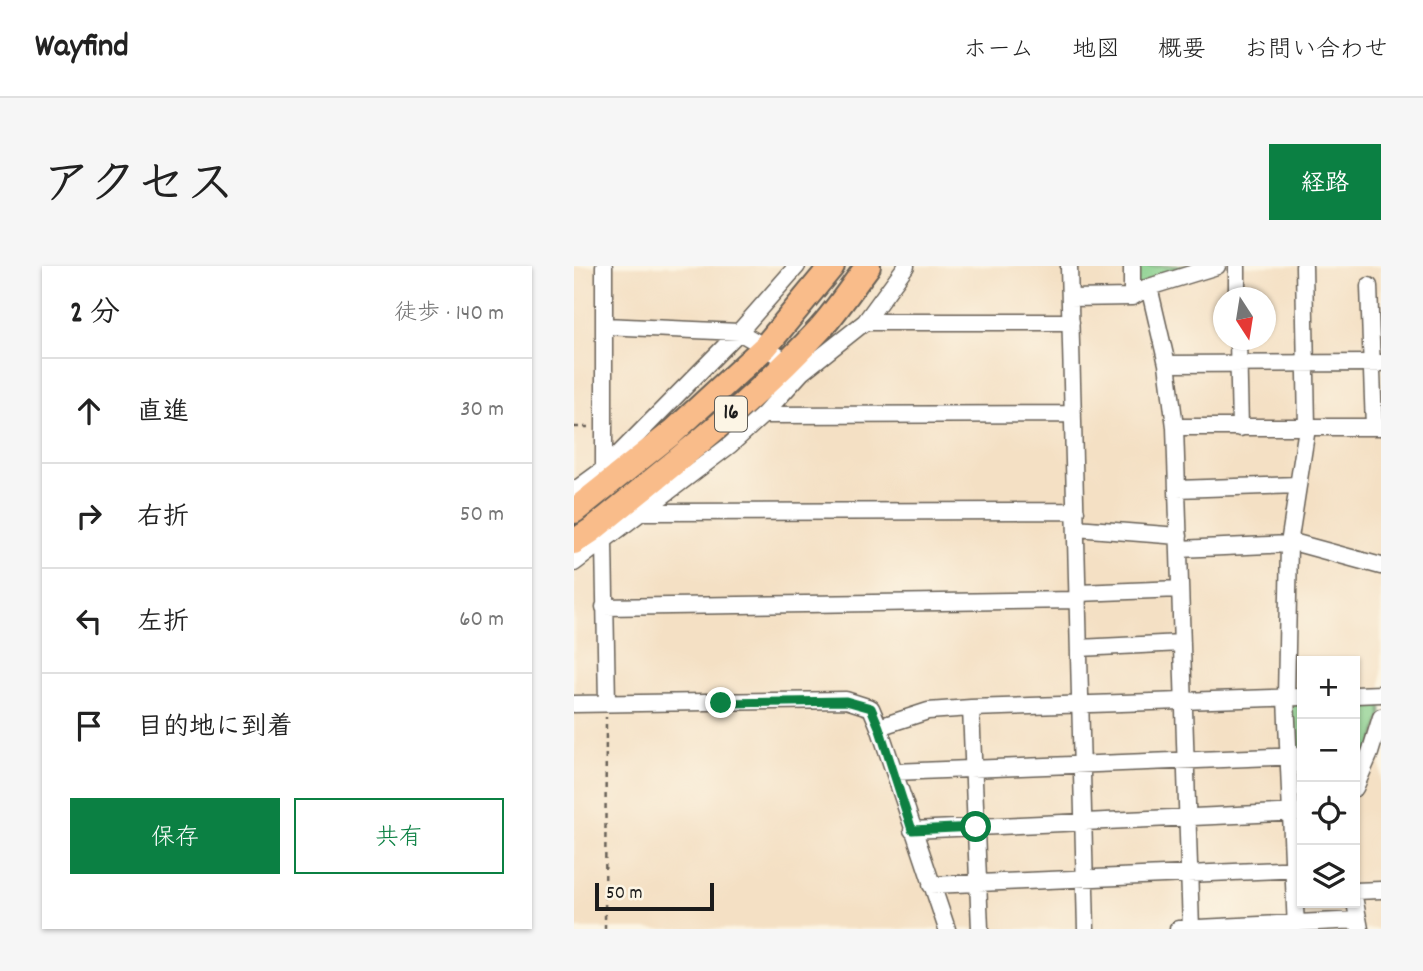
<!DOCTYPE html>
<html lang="ja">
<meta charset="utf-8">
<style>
body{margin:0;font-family:Dekko,"Klee One",sans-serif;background:#f6f6f6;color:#222}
.controls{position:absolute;right:21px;bottom:21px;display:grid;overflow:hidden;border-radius:0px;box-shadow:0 2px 5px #0004}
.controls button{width:63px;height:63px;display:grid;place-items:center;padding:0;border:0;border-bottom:2px solid #e0e0e0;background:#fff;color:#222;font:35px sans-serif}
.compass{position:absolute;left:639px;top:21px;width:63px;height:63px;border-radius:50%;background:#fff;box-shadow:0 2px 5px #0004;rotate:168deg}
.scale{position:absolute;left:21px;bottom:18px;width:119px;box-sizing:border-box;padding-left:7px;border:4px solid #1c1c1c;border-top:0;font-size:19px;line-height:24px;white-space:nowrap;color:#1c1c1c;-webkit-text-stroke:5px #fcf5e5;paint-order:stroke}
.stop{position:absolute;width:21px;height:21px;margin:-16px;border:5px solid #0b8043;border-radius:50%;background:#fff}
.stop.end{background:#0b8043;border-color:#fff;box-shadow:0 2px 7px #0008}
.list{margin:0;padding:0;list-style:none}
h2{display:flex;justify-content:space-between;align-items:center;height:91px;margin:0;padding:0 28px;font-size:30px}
h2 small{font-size:23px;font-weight:400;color:#767676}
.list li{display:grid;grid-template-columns:46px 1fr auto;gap:21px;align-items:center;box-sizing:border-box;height:105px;padding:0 28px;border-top:2px solid #e0e0e0}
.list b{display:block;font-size:26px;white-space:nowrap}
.list em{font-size:23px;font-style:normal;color:#767676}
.actions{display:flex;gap:14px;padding:21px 28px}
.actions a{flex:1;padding:16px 0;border:2px solid #0b8043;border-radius:0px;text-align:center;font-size:24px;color:#0b8043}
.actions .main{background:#0b8043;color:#fff}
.icon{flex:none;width:38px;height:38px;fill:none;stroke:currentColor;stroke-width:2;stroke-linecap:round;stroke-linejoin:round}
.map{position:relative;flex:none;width:807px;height:663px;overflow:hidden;border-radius:0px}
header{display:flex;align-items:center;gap:42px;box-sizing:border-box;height:98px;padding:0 35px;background:#fff;border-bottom:2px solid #e0e0e0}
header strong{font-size:33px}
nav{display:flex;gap:38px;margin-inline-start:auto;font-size:24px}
.intro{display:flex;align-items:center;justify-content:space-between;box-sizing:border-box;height:168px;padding:0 42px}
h1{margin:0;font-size:49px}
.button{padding:18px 32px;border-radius:0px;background:#0b8043;color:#fff;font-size:24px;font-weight:700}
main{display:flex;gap:42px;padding:0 42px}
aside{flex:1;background:#fff;border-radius:0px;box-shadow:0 2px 5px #0004}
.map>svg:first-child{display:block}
.green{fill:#85cf8c;stroke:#507654;stroke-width:2}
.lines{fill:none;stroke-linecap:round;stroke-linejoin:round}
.minor-casing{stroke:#686157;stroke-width:19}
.highway-casing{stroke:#686157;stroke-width:28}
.path{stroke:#686157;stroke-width:2.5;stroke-dasharray:5 5;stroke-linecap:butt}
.minor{stroke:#fff;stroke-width:16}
.highway{stroke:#f9bc8a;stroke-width:24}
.route{stroke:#0b8043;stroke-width:9}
.labels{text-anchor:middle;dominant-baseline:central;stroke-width:6;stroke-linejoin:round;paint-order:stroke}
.shield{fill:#fcf5e5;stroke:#5f5d58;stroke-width:2}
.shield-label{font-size:21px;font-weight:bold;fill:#1c1c1c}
</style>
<header>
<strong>Wayfind</strong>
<nav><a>ホーム</a><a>地図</a><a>概要</a><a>お問い合わせ</a></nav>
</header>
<div class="intro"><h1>アクセス</h1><a class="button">経路</a></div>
<main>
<aside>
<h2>2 分<small>徒歩 · 140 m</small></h2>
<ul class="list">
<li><svg class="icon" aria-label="ahead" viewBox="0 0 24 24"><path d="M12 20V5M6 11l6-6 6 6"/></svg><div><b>直進</b></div><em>30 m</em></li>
<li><svg class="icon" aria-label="right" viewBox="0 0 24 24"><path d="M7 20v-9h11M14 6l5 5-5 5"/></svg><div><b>右折</b></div><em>50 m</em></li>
<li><svg class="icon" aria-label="left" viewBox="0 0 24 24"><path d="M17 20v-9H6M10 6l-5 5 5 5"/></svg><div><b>左折</b></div><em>60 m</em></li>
<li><svg class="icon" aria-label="arrive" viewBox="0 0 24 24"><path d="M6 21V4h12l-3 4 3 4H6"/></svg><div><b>目的地に到着</b></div></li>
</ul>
<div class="actions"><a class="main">保存</a><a>共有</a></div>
</aside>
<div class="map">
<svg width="807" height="663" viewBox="0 0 807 663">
<rect width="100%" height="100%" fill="#fcf5e5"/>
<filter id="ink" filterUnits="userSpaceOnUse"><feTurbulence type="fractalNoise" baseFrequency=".0143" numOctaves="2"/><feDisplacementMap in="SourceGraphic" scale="14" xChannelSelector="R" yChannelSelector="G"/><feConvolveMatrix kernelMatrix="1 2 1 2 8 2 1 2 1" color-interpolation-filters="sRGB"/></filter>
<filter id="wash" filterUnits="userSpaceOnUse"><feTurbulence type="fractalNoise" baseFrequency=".00686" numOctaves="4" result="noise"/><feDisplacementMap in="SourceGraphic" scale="28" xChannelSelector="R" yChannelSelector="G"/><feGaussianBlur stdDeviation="1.57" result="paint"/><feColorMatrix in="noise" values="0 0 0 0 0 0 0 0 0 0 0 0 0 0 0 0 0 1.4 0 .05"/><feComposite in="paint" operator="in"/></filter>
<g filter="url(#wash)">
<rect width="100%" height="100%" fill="#f4e0c4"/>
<path class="green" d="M558,0H623L558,31Z
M807,428V451L796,487H781V429Z
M728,431V490H716L712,432Z"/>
</g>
<g filter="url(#ink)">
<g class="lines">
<g class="minor-casing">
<path id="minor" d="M30,0V203
M495,0L512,663
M558,0V31
M663,0V32
M795,20L800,161
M575,21L593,98L601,161L617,663
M496,32L558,31L575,21L643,0
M291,56H497
M30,60L165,66L191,81L220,101
M664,74L666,162
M593,98L807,97
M189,149L499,148
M601,161H807
M603,223L724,219
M0,225L30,203L165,66L223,0
M69,246L502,245
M502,262L605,270
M715,275L807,300
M30,277L33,437
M605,283L715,278
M0,297L156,179L189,149L228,106L291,56L332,0
M504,327L606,323
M30,341L504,334
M505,382L608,377
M781,429L807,428
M0,438L272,434L297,442L305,461L373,663
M397,442L406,663
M305,461L354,445L397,442L728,431
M320,506L728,490
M781,522L796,487L807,451
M338,564L727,546
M357,619L728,603
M781,625L807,624
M781,636L786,663
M604,663L784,654
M722,663L712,432L715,278L733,162L730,0"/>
</g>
<g class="highway-casing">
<path id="highway" d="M0,245L99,166L191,81L258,0
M0,276L18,264C96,200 177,138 246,63C263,44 278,21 294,0"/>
</g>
<path class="path" d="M0,161H14
M31,663L32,451"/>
<use href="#minor" class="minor"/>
<use href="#highway" class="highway"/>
</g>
</g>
<g class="lines" filter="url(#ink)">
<path class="route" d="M147,437L272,435L297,442L305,461L338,564L402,561"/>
</g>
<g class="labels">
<rect class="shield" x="141" y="130.5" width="32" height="35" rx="5"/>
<g class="shield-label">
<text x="157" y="148">16</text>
</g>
</g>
</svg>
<div class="controls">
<button>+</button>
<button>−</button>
<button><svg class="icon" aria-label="locate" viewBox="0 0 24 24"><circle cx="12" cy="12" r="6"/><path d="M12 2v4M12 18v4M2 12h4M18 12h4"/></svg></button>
<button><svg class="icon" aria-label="layers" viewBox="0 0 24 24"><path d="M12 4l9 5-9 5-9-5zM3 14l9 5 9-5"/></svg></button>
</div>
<svg class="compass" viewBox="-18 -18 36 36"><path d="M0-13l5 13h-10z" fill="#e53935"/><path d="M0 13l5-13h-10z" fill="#767676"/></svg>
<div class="scale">50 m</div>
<div class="stop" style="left:402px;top:561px"></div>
<div class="stop end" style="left:147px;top:437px"></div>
</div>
</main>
